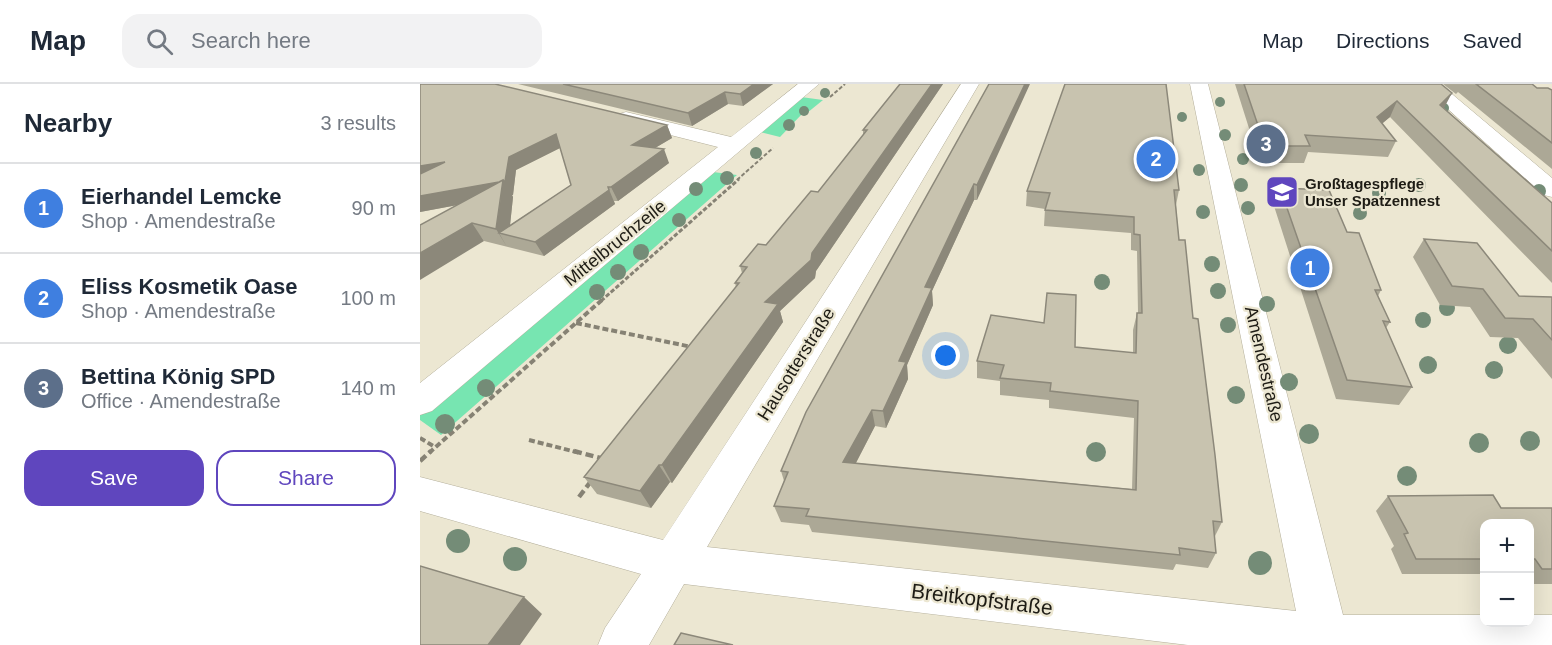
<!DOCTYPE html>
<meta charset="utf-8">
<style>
body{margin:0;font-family:Arial,sans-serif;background:#f2f2f3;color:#1f2937}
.controls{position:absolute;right:18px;bottom:18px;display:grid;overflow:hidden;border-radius:12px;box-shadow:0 6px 24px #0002}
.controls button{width:54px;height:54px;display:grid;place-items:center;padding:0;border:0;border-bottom:2px solid #e0e1e3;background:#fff;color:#1f2937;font:30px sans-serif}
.you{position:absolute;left:526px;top:272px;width:21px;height:21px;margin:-15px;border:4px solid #fff;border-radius:50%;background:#1a73e8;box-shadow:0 0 0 9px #1a73e833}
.badge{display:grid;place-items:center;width:39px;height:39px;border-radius:50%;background:#5f46be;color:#fff;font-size:20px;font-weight:700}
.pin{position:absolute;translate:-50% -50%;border:3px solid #fff;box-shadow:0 2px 6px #0006}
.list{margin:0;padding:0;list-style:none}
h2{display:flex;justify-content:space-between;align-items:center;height:78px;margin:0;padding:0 24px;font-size:26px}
h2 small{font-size:20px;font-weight:400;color:#747a83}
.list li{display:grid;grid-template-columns:39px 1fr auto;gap:18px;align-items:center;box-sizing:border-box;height:90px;padding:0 24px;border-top:2px solid #e0e1e3}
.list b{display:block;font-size:22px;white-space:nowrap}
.list p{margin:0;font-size:20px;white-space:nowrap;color:#747a83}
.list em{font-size:20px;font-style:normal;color:#747a83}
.actions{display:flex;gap:12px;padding:18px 24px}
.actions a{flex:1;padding:14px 0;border:2px solid #5f46be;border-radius:18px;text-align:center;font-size:21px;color:#5f46be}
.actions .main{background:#5f46be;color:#fff}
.icon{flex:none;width:33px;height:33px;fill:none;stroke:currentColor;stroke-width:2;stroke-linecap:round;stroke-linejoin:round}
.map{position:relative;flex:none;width:1132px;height:561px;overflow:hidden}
header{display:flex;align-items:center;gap:36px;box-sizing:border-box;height:84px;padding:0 30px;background:#fff;border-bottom:2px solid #e0e1e3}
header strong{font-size:28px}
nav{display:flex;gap:33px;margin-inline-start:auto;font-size:21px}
.search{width:420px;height:54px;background:#f2f2f3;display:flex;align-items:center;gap:15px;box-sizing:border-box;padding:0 21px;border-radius:18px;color:#747a83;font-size:22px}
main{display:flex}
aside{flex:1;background:#fff}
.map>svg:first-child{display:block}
.green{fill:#77e5b1}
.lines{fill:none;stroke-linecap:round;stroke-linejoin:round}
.minor-casing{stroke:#b3ae9a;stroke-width:1}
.path-far3{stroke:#868274;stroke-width:2;stroke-dasharray:4 2;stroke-linecap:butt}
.path-far2{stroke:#868274;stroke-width:3;stroke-dasharray:4.5 2;stroke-linecap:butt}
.path-far1{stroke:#868274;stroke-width:4;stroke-dasharray:6 3;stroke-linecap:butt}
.path{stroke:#868274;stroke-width:4.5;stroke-dasharray:8 4;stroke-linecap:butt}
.minor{fill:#fff;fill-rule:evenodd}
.tree{fill:#748c77}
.wall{fill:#aca896;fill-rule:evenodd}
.shaded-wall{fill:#8c887a}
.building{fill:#c8c3af;stroke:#8c887a;stroke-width:1.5}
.labels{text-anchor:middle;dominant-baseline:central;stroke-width:4.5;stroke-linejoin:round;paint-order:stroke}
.far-poi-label{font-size:15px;font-weight:bold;fill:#1e1c15;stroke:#ece7d2;text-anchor:start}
.street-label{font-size:18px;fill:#1e1c15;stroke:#ece7d2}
.near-street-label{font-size:21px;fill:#1e1c15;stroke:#ece7d2}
</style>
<header>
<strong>Map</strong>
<div class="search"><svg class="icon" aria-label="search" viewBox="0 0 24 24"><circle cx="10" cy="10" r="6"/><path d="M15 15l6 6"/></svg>Search here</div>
<nav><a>Map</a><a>Directions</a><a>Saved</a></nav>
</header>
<main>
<aside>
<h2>Nearby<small>3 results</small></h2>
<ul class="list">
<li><span class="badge" style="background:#3f7fe0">1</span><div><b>Eierhandel Lemcke</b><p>Shop · Amendestraße</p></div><em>90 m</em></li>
<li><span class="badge" style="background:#3f7fe0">2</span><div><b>Eliss Kosmetik Oase</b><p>Shop · Amendestraße</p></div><em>100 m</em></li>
<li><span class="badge" style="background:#5c6f8a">3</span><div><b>Bettina König SPD</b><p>Office · Amendestraße</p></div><em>140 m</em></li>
</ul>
<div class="actions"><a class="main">Save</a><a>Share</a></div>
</aside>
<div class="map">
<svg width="1132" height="561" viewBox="0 0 1132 561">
<rect width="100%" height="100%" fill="#ece7d2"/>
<path class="green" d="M381,13L403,16L387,29L382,30L360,53L340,48Z
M293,88L317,91L21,351L0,336V330Z"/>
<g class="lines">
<g class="minor-casing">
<path id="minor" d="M378,0H399L12,327L0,331V299L298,63L199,38L196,34L199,30L206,28L311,53Z
M541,0H559L287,463L876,527L770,0H788L923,531H1064V538H1110V531H1132V561H768L264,500L229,561H178L185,544L221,490L0,427V393L243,456Z
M1000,0H1020L1132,94V113L1124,111Z"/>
</g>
<path class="path-far3" d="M410,13L425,0
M317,96L353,64"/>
<path class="path-far2" d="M181,217L319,95"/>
<path class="path-far1" d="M156,239L272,263
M0,354L15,363
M109,356L160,369
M9,369L183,215"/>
<path class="path" d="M154,367L184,375
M0,377L11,367
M159,413L172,396"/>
<use href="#minor" class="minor"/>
</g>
<g class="tree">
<circle cx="405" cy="9" r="5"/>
<circle cx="800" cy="18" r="5"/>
<circle cx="1024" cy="24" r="5"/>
<circle cx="384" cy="27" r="5"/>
<circle cx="762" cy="33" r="5"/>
<circle cx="369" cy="41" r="6"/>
<circle cx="805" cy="51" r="6"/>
<circle cx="336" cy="69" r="6"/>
<circle cx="823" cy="75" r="6"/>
<circle cx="779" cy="86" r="6"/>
<circle cx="307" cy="94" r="7"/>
<circle cx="821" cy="101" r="7"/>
<circle cx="999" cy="101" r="7"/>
<circle cx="276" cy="105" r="7"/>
<circle cx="1119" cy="107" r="7"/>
<circle cx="959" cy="109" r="7"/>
<circle cx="828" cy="124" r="7"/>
<circle cx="783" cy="128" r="7"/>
<circle cx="940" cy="129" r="7"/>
<circle cx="259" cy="136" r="7"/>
<circle cx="221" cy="168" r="8"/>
<circle cx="792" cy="180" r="8"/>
<circle cx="198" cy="188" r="8"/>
<circle cx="682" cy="198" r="8"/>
<circle cx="798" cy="207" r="8"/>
<circle cx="177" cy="208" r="8"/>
<circle cx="847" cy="220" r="8"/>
<circle cx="1027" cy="224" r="8"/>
<circle cx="1003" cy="236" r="8"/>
<circle cx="808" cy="241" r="8"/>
<circle cx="1088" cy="261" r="9"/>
<circle cx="1008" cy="281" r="9"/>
<circle cx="1074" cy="286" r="9"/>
<circle cx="869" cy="298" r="9"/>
<circle cx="66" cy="304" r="9"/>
<circle cx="816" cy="311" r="9"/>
<circle cx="25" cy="340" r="10"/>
<circle cx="889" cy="350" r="10"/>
<circle cx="1110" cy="357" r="10"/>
<circle cx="1059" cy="359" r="10"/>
<circle cx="676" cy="368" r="10"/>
<circle cx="987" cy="392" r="10"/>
<circle cx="38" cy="457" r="12"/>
<circle cx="95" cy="475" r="12"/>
<circle cx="840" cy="479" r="12"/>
</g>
<path class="wall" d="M0,0L247,41L252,54L235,64L249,79L198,117H194L195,120L124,172L64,157L37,121L0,128ZM140,64L151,101L90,141L93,113L92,111H93L96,86Z
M98,0H353L323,22L308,20L272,42Z
M480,0H523L396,187L395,194L360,227L363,238L252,399L250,398L231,424L177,410L164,393L316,203L315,199L322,189L320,182L346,161L398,108L443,51V46Z
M569,0L557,116H554L512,207L513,221L487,281L488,295L466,344L455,342L436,379L712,405L714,334L629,324V316L580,311V297L557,294V277L655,263L713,269V246L717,229H718L717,167L711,166V149L624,142L625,125L606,122L607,107L759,106L756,121L759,156L773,234L802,438L794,454L796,469L788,484L756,480L753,486L392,448L389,441L361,438L354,422L364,397L361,387Z
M815,0H1021L1024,24L1132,119V199L970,33L962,39L976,57L968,73L888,68L884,79H840Z
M1023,0H1112L1117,4L1132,6V85L1038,8L1036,10Z
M860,104L927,148L961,206L958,212L970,238L966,244L992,303L979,321L916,315L854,122Z
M1004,155L1099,212L1132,213V295L1098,254L1070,253L1050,223L1020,221L993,173Z
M968,412L1081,424H1132V500H1110V440H1065V490H982L971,465L974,462L956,427Z"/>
<path class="shaded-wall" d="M334,0H353L323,22L320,10Z
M512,0H523L396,187L395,194L360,227L363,238L252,399L242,381L345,218L392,169Z
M605,0H610L557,116V101Z
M305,8L308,20L272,42L268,29Z
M1032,9L1024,24L1020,21Z
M977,17L970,33L950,50L957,33Z
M247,41L252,54L218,74L212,61Z
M136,50L142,63L96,86L93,111H92L93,113L89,151L79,149L87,163L76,145L81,113L0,128V112L89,73Z
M244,65L249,79L198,117L191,103Z
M25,78L0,97V82Z
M554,100V116L512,207L513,221L487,281L488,295L466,344L463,327L479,277L505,203Z
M188,103L195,120L124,172L115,158Z
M52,139L64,157L0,196V169Z
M452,326L455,342L428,394L423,378Z
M239,381L250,398L231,424L220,407Z
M104,513L122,530L100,561H68Z"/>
<path class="building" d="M0,0H75L247,41L212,61L244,65L191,103H188L189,106L115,158L79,149L151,101L136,50L89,73L85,97H84L83,96L79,98L0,112V90L25,78L0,82Z
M143,0H334L320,10L305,8L268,29Z
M480,0H512L392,169L391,176L345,218L358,220L242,381H239L220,407L164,393L319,199H315L327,183L320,182L338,160L346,161L391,107L398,108L447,46H443Z
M569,0H605L557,101L554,100L505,203L512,204L479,277L486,278L463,327L452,326L423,378L716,406L718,317L630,307L631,299L580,294L584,281L557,277L571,231L624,239L627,209L656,211L655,263L716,269L717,229H722L720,151L714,150V133L625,126L630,109L607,107L645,0H746L759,106H754L759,156H765L773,234L778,235L795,371L802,438L793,437L796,469L759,464L760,471L386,432L389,425L354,422L368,388L361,387L386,328Z
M824,0H1021L1032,9L1020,21L1132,119V167L977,17L957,33L976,57L885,51L890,62H845Z
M1056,0H1112L1117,4H1128L1132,6V59Z
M83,96L76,145L52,139L0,169V141Z
M860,104L909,106L927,148L939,149L961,206H955L970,238L963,237L992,303L927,296Z
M1004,155L1057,159L1099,212L1132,213V256L1113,235L1085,234L1063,205L1032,202Z
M1073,411L1081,424H1132V485H1122L1115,475H1110V440H1065V475H996L984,450L988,449L968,412Z
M0,482L104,513L68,561H0Z
M261,549L313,561H254Z"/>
<defs>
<g id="school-square" transform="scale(1.725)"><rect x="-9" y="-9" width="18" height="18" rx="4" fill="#5f46be" stroke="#ece7d2"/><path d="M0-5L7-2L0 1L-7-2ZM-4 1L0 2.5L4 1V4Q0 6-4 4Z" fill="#fff"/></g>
</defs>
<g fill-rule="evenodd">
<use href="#school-square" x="862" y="108"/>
</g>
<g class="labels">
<g class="far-poi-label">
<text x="885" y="99">Großtagespflege<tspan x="885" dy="17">Unser Spatzennest</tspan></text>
</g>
<g class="street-label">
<text transform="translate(195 159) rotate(-39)">Mittelbruchzeile</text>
<text transform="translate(376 280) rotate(-58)">Hausotterstraße</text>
<text transform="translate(844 280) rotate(77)">Amendestraße</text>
</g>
<g class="near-street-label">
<text transform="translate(562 515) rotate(7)">Breitkopfstraße</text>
</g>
</g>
</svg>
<div class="controls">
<button>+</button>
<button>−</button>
</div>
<div class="you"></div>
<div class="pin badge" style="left:890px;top:184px;background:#3f7fe0">1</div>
<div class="pin badge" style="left:736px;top:75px;background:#3f7fe0">2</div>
<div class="pin badge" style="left:846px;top:60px;background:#5c6f8a">3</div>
</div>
</main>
